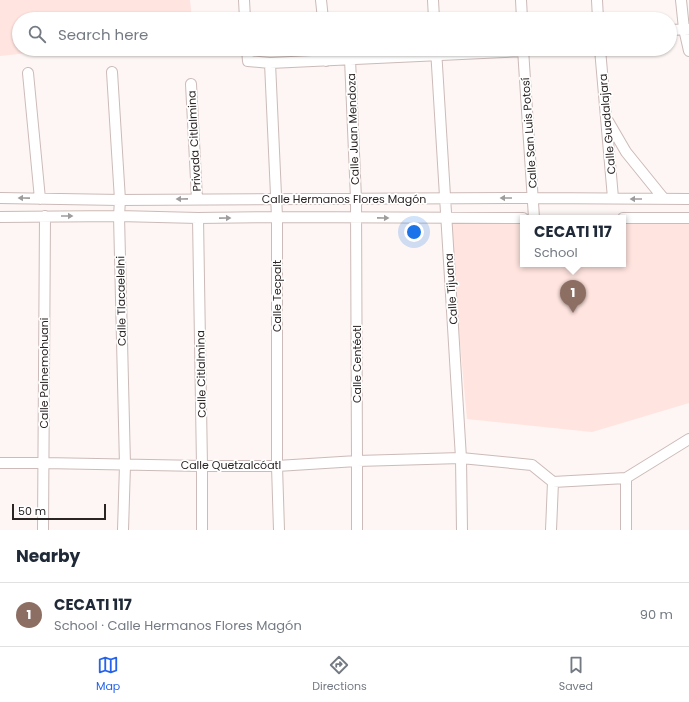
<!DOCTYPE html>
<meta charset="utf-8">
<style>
body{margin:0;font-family:Poppins,sans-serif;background:#f6f6f7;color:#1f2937}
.scale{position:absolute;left:12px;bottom:10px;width:94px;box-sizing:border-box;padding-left:4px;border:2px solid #2a2423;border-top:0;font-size:11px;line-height:14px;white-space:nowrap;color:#2a2423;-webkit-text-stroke:3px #fff;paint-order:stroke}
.you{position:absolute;left:414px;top:232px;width:14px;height:14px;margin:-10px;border:3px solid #fff;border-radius:50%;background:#1a73e8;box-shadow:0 0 0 6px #1a73e833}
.badge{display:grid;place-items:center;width:26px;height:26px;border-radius:50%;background:#2563eb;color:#fff;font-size:13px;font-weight:700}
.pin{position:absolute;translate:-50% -33px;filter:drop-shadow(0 1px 2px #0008)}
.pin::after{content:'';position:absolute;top:21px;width:14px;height:12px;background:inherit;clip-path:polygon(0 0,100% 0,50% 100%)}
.popup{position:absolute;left:520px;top:215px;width:106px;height:52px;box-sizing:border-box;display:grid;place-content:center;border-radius:0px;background:#fff;filter:drop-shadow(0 1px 3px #0005);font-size:13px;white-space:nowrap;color:#747a83}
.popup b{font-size:15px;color:#1f2937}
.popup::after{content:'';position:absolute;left:50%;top:100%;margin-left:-8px;border:8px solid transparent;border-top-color:#fff}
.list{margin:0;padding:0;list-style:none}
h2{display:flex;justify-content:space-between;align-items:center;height:52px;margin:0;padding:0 16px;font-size:17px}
h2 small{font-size:13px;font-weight:400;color:#747a83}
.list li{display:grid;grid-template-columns:26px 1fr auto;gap:12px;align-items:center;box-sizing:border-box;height:64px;padding:0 16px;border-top:1px solid #e0e1e3}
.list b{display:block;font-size:15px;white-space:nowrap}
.list p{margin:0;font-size:13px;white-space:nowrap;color:#747a83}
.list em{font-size:13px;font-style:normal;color:#747a83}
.icon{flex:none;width:22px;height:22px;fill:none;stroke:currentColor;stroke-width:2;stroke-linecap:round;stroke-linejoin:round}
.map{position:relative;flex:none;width:689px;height:530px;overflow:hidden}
.search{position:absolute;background:#fff;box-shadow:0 1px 3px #0004;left:12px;right:12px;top:12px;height:44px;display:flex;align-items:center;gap:10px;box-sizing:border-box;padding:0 14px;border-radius:22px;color:#747a83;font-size:15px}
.sheet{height:116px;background:#fff}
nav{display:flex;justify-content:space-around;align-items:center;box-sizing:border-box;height:56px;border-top:1px solid #e0e1e3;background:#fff;font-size:11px;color:#747a83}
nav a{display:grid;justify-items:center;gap:2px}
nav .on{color:#2563eb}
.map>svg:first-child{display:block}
.built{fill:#ffe4df}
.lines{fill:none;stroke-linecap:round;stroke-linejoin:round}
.minor-casing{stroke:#ccbbb8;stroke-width:12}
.minor{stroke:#fff;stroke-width:10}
.oneway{fill:#9f9c9c}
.labels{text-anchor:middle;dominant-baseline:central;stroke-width:3.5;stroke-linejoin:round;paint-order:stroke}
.street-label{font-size:11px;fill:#2a2423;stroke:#fff}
</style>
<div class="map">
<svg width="689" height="530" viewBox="0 0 689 530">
<rect width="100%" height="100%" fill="#fdf6f4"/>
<path class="built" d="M0,0H190L192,19H19V49H63L0,56Z
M449,221H523V264H623V222H689V403L592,432L467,419Z"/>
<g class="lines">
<g class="minor-casing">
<path id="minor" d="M244,0L245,19
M321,0L323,19
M433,0L434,19
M521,0L522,19
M597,0L598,19
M681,0L684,29L689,51
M670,30L689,29
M247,49L248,61L270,63L524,51
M325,49L326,61
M436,49L461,458L462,530
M523,49L534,218
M600,49L613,198
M350,59L356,199L357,461V530
M270,63L277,217V466L279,530
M112,72L120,200L119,216L125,465L123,530
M28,73L40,199
M191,84L197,199
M608,121L626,152L664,199
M0,198L120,200L533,198L689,199
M0,217L119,216L198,218L277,217L523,218
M198,218L202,466V530
M623,218H689
M0,463H44L202,466H277L357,461L461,458L532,465L553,482
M626,478V530
M553,482L626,478L689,439
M43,530L45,216
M551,530L553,482"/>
</g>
<use href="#minor" class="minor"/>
</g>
<defs><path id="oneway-solid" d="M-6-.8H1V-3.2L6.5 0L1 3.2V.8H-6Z"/></defs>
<g class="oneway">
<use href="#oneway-solid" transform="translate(24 198) rotate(-179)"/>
<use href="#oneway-solid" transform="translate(506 198) rotate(180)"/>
<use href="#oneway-solid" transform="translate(182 199) rotate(179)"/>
<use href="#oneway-solid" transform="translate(636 199) rotate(-180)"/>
<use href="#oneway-solid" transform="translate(67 216)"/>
<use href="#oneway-solid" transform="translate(225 218) rotate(-1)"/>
<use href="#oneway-solid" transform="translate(383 218) rotate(1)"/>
</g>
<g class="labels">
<g class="street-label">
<text transform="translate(607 124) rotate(-95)">Calle Guadalajara</text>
<text transform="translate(353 129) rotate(-92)">Calle Juan Mendoza</text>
<text transform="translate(529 133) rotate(-94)">Calle San Luis Potosí</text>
<text transform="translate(194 141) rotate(-93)">Privada Citlalmina</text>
<text x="344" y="199">Calle Hermanos Flores Magón</text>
<text transform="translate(451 289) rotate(-94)">Calle Tijuana</text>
<text transform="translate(277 296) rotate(-90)">Calle Tecpalt</text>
<text transform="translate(121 301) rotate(-91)">Calle Tlacaelelni</text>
<text transform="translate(357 364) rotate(-90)">Calle Centéotl</text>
<text transform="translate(44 373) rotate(-90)">Calle Palnemohuani</text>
<text transform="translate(201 374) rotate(-91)">Calle Citlalmina</text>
<text x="231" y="465">Calle Quetzalcóatl</text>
</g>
</g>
</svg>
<div class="scale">50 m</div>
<div class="you"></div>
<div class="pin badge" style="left:573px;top:313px;background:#8d6e63">1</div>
<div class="popup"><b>CECATI 117</b>School</div>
<div class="search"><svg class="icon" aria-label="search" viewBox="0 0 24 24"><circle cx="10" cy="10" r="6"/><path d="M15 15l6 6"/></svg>Search here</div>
</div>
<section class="sheet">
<h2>Nearby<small></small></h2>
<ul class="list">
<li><span class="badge" style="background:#8d6e63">1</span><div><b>CECATI 117</b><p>School · Calle Hermanos Flores Magón</p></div><em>90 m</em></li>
</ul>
</section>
<nav>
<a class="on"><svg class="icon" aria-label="map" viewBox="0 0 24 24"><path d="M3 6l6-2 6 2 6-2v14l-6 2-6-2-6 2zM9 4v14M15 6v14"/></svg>Map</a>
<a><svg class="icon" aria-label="directions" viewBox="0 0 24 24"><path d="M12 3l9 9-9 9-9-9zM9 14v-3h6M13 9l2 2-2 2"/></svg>Directions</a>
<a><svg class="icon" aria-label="saved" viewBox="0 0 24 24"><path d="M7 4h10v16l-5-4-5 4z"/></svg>Saved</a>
</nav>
